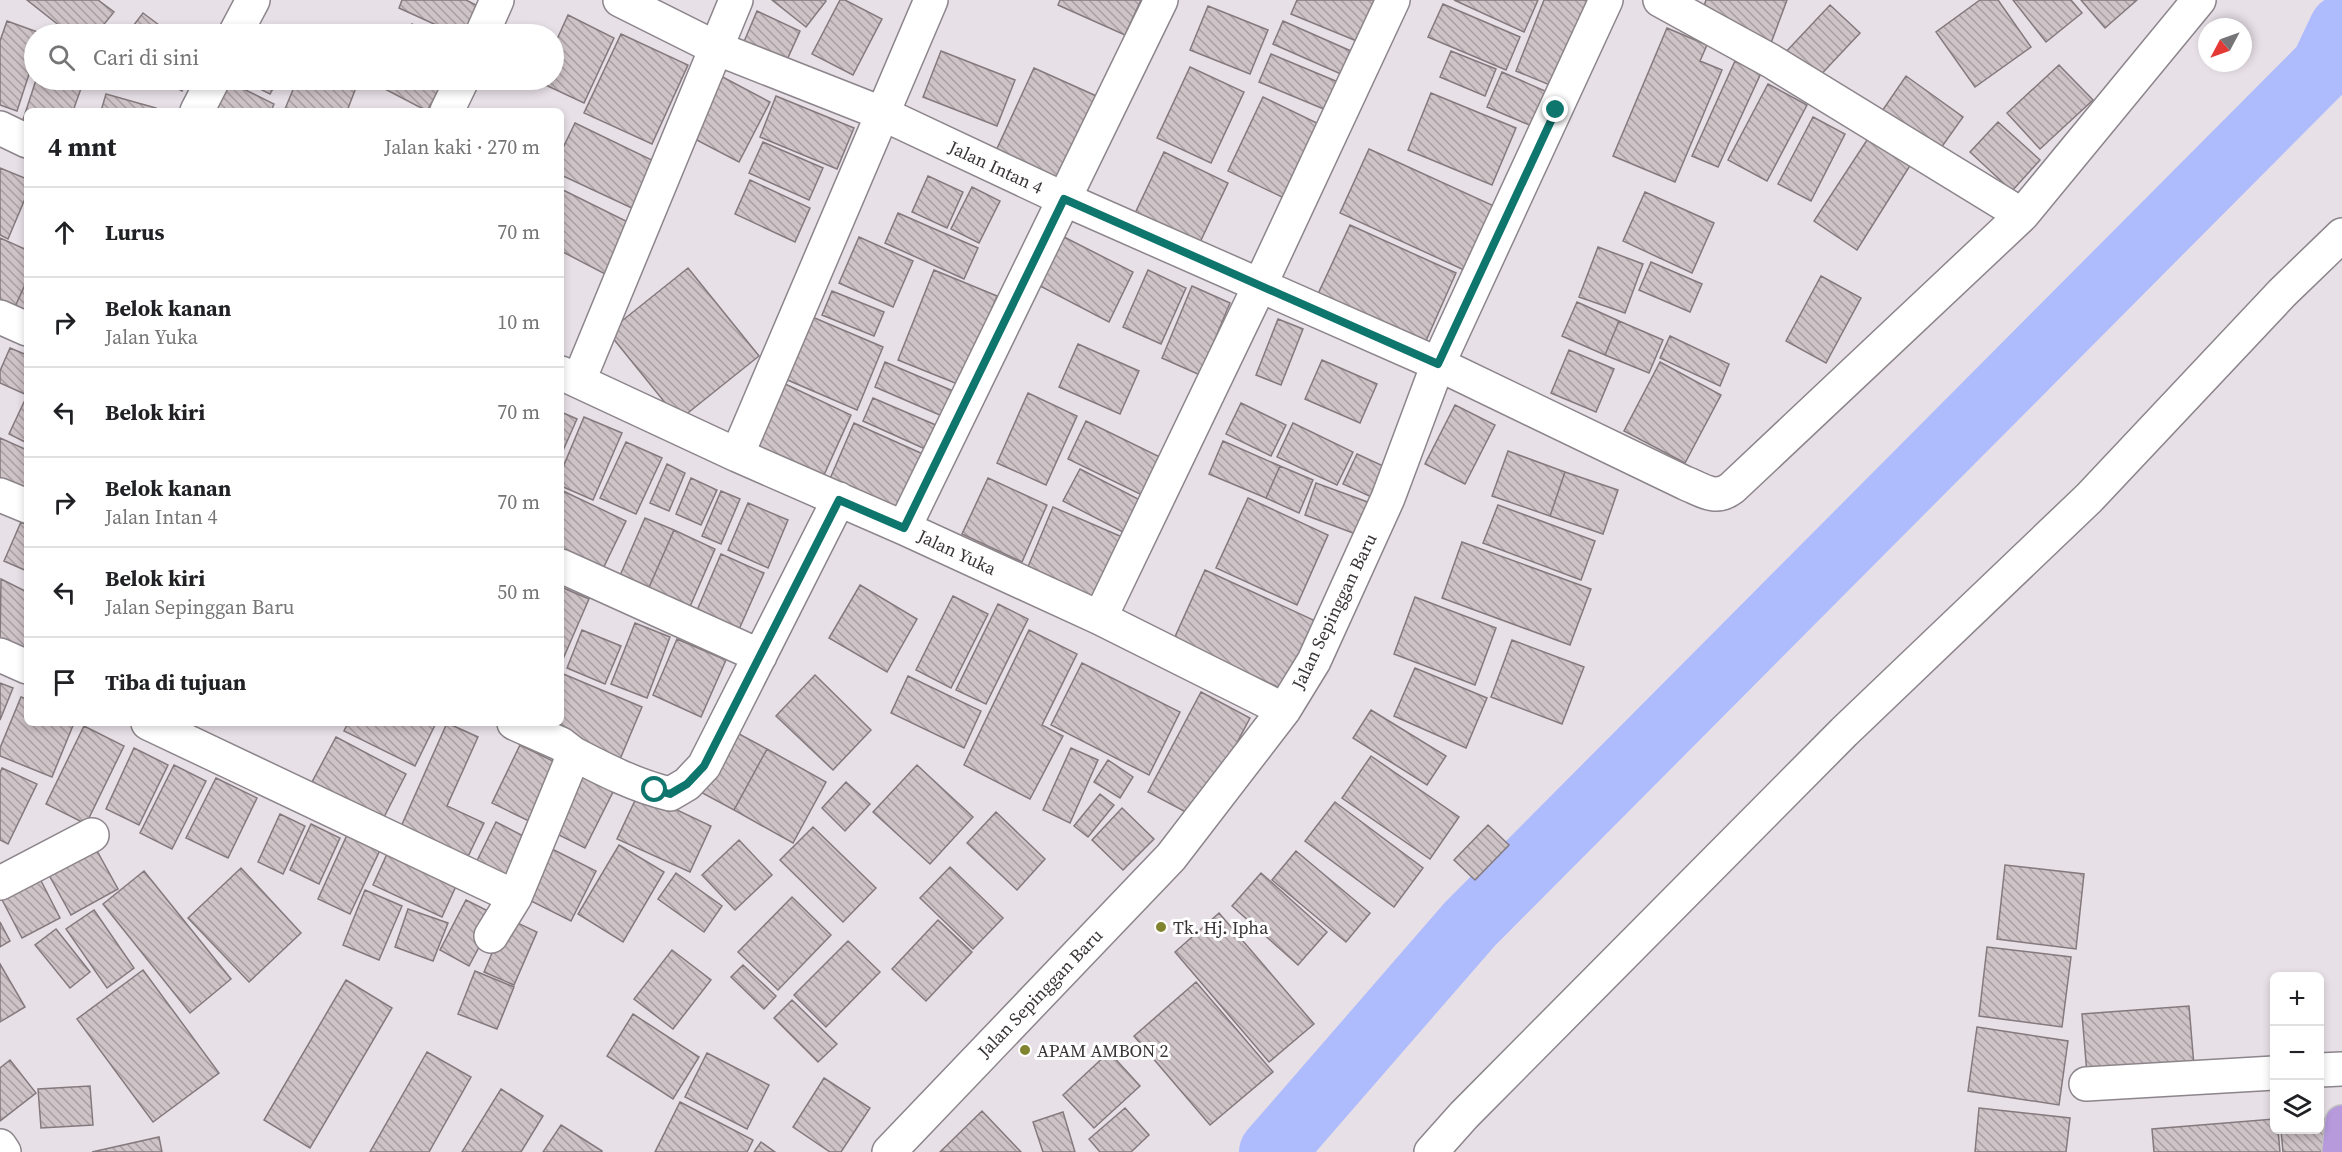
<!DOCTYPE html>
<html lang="id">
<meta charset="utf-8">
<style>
body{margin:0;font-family:"Source Serif 4",serif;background:#f6f6f6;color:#202124}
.controls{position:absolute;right:18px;bottom:18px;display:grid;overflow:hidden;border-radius:9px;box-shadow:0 3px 9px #0003}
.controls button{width:54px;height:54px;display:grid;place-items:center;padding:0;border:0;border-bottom:2px solid #e0e0e0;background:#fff;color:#202124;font:30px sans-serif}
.compass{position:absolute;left:2198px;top:18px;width:54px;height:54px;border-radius:50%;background:#fff;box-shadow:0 3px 9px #0003;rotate:229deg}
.stop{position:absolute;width:18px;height:18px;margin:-14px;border:4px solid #0f766e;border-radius:50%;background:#fff}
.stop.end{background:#0f766e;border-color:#fff;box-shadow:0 2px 6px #0008}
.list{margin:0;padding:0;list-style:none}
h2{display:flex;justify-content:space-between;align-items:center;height:78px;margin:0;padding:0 24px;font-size:26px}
h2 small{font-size:20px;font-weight:400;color:#757577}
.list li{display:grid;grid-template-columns:39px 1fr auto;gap:18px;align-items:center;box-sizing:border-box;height:90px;padding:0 24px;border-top:2px solid #e0e0e0}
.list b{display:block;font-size:22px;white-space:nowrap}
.list p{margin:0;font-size:20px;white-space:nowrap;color:#757577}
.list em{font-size:20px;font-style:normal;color:#757577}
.icon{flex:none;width:33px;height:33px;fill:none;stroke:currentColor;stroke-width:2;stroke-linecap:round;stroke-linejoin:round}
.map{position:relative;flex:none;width:2342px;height:1152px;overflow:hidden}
.search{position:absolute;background:#fff;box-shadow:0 3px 9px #0003;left:24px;top:24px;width:540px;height:66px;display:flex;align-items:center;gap:15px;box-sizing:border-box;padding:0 21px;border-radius:33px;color:#757577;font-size:22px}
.panel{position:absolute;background:#fff;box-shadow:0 3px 9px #0003;left:24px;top:108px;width:540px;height:618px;border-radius:9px}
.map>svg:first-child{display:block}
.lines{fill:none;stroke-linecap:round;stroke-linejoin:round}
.river{stroke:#aebbfd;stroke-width:66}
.building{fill:url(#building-back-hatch);stroke:#847a7d;stroke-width:1.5}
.minor-casing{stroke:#8c858b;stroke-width:36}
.highway-casing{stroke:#c3c2c3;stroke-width:36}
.minor{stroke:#fff;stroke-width:33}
.highway{stroke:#b69adc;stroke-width:33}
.route{stroke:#0f766e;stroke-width:8}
.poi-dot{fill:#80842e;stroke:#fff;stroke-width:2}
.labels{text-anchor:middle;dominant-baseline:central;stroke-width:6;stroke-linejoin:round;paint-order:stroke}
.street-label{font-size:18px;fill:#383437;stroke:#fff}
.poi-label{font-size:18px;fill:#383437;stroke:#fff;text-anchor:start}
</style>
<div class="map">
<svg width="2342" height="1152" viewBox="0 0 2342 1152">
<defs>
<pattern id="building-back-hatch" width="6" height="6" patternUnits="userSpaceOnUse" patternTransform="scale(1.5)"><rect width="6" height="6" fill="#cec3c6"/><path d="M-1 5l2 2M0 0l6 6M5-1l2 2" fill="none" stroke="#a89fa2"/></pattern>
</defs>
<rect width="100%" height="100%" fill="#e8e0e7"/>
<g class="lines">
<path class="river" d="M1272,1152L1470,924L2324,66L2342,28"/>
</g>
<path class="building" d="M27,0H98L114,12L96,34H70Z
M402,0H466L482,8L470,34H456L399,8Z
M772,0H825L826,1L806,27Z
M840,0H845L882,19L853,75L812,54Z
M1060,0H1141L1125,35L1058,5Z
M1297,0H1376L1359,42L1291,14Z
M1454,0H1538L1524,32Z
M1544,0H1598L1562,90L1516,71Z
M1706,0H1787L1771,43L1700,17Z
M1980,0H1998L2031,47L1975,87L1936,32Z
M2013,0H2071L2082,13L2046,42Z
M2081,0H2137L2105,28Z
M1443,4L1520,37L1506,70L1428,37Z
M1830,5L1860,33L1813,83L1783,55Z
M1208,6L1268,30L1250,74L1190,50Z
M757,11L800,31L786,62L743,44Z
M143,13L171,34H127Z
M568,15L614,38L584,103L537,81L538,80H554V46Z
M7,21L43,34H34V59L17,111L0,105V41Z
M1283,21L1360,55L1350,78L1273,44Z
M412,24L430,34H406Z
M1667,28L1707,45L1700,61L1722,70L1675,182L1613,156Z
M621,34L688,65L652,144L584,113Z
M941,51L1015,80L997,126L923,97Z
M1451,51L1496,69L1485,96L1440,77Z
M1271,54L1338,82L1326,110L1259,82Z
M1735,61L1761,73L1718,167L1692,156Z
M2059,65L2093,100L2040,149L2007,113Z
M1190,67L1244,92L1211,163L1157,138Z
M1034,68L1103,99L1065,185L995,153Z
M1502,72L1556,96L1541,130L1487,107Z
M715,73L770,102L739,162L685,134Z
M1906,76L1963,117L1936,155L1880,114Z
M36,80H84L73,111H27V131L20,129Z
M162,80H188L182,91Z
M225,80L274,104L271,111H204Z
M242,80H278L270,94Z
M297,80H344L357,85L347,111H290L285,109Z
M382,80H444L427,111L379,86Z
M1768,84L1807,105L1767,181L1728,160Z
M1431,93L1516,128L1492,185L1408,150Z
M106,94L156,108L155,111H101Z
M776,96L854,128L837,169L760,137Z
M1263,97L1319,124L1284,198L1228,171Z
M1813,117L1845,134L1811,201L1778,184Z
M1998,122L2040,160L2012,191L1970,152Z
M575,123L658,163L636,210L561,175V152Z
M1869,137L1911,164L1857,250L1814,221Z
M763,142L823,168L809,200L749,173Z
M1369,149L1494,206L1464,270L1340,213Z
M1164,152L1228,183L1194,255L1130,224Z
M0,168L27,179V194L8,239L0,235Z
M928,176L963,192L947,228L912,212Z
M750,180L810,208L795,242L735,214Z
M972,187L1000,201L979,243L951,229Z
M561,189L632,224L607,275L561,251Z
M1645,192L1714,223L1692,273L1623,241Z
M898,213L978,248L964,279L885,243Z
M1350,225L1456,273L1425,343L1318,294Z
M859,237L913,261L893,307L839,283Z
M1064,237L1133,272L1109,322L1040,286Z
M0,238L27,250V280L10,318L0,313Z
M1598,247L1643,264L1625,313L1579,297Z
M1651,262L1702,284L1690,312L1639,290Z
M688,268L759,356L679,420L608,332Z
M934,270L997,296L960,385L898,360Z
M1148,270L1186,288L1161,344L1123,327Z
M1821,276L1861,298L1826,363L1786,341Z
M27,280V325L10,318Z
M1192,286L1230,303L1200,375L1162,358Z
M832,291L884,312L874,336L822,315Z
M1577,302L1619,321L1605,355L1562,336Z
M810,316L883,347L857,410L783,378Z
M1278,319L1303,329L1281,385L1256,375Z
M1619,321L1663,340L1649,373L1605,355Z
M1670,336L1729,364L1720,386L1660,358Z
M1078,344L1139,371L1120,414L1059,387Z
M10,348L27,355V395L0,383V371Z
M1569,350L1614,369L1596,412L1551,393Z
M1322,360L1377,384L1360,423L1305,399Z
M885,362L953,391L942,416L875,387Z
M1660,362L1721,395L1685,463L1624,431Z
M783,383L851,415L819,486L750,454Z
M1028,393L1077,416L1046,485L997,463Z
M873,398L945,429L934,453L863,421Z
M24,402L27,404V443L9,434Z
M1241,403L1286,425L1271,456L1226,434Z
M1455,405L1495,425L1465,484L1425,464Z
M561,412L577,419L561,455Z
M584,417L622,433L593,500L561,486V472Z
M1086,421L1160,457L1142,495L1068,459Z
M854,423L925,455L900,513L829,481Z
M1293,423L1353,452L1337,485L1277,457Z
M0,438L27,450V502L0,489Z
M1223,441L1280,466L1266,498L1209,474Z
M626,442L662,458L636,514L600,498Z
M1508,451L1565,472L1550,516L1492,496Z
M1357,454L1392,470L1378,500L1343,484Z
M667,464L685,473L669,511L650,503Z
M1280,466L1313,480L1299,513L1266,498Z
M1080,469L1140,500L1123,532L1063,501Z
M1565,472L1618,490L1603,534L1550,516Z
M691,478L717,490L701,525L676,514Z
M988,478L1047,505L1022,562L962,534Z
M1316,483L1373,504L1361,536L1305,515Z
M561,490L626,521L598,579L561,562Z
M721,491L740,499L721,544L702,536Z
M1248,498L1328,535L1297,605L1216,568Z
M748,503L788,520L768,568L728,550Z
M1498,505L1595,541L1581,580L1483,543Z
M1053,507L1122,537L1095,599L1027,569Z
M645,518L674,530L644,599L615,587Z
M21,522L27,525V571L4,561Z
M674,530L715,549L685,618L644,599Z
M1462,542L1591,589L1570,645L1442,598Z
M721,554L764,573L737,634L695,615Z
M1205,570L1322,624L1291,693L1174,639Z
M1,579L27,592V658L0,645Z
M860,585L917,619L887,672L829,638Z
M561,587L589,599L563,659L561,658Z
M953,596L988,614L951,688L916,670Z
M1415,597L1496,628L1475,685L1394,654Z
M998,604L1028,619L986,704L956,690Z
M635,623L670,637L647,698L611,684Z
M582,630L621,646L605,684L567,668Z
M1029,630L1077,654L1042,725L1063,736L1030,799L964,765Z
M677,639L726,660L701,717L653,695Z
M1512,640L1584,667L1562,724L1491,697Z
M1082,663L1180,712L1149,775L1051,725Z
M1415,668L1487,698L1466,748L1394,716Z
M561,673L642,707L618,764L540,723H561Z
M815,675L871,730L833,770L776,716Z
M908,676L981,711L964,748L891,713Z
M0,683L13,688L0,720Z
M1201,692L1250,718L1197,818L1148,792Z
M21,697L27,699V723H74L52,777L0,756V748Z
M1371,710L1446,756L1427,785L1353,738Z
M348,723H436L415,766L344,731Z
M447,723L478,737L447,806L484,823L462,869L396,838Z
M84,726L124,746L86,824L46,804Z
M728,728L767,749L734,810L695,789Z
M336,737L406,774L383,819L312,782Z
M520,745L559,764L531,822L492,803Z
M134,748L168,765L139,825L106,809Z
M1071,748L1098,760L1070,823L1043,810Z
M767,749L826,782L793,843L734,810Z
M1371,756L1459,817L1430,859L1342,798Z
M1108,760L1133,777L1120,798L1094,782Z
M174,765L206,781L172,849L140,833Z
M917,765L973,817L930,864L873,812Z
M2,768L37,784L8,844L0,840V773Z
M577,772L614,790L585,848L549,830Z
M216,778L257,798L228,858L186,838Z
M846,782L870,804L845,831L822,808Z
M639,792L711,826L690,872L617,839Z
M1100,794L1114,805L1088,837L1074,826Z
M1335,802L1423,868L1394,907L1305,841Z
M1122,808L1154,839L1123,870L1092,840Z
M996,812L1045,859L1017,890L967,843Z
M280,814L305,826L283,874L258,862Z
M496,822L531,840L506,891L471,873Z
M311,824L340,838L319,884L290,870Z
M1488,825L1509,845L1475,880L1454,860Z
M813,827L876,888L843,922L780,860Z
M347,835L380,850L350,914L318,899Z
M739,840L772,875L735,910L702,875Z
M619,845L664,872L623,942L578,914Z
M546,846L596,871L571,921L521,896Z
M96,849L118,889L71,915L49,875Z
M1296,851L1370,913L1346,942L1272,880Z
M387,854L456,886L442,917L373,885Z
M2005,865L2084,874L2076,949L1997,939Z
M950,867L1003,918L973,949L920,898Z
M241,868L301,933L249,982L188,918Z
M36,871L60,918L22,938L0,896Z
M144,871L231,979L190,1013L103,904Z
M676,873L722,906L704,932L658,899Z
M1261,873L1327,932L1298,965L1232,906Z
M365,890L402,906L379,960L343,945Z
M792,897L831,935L778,990L738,952Z
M466,900L496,915L469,966L440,950Z
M408,909L448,923L433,961L395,947Z
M94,910L134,968L107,988L66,929Z
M1219,913L1314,1024L1269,1062L1175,952Z
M507,918L537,932L514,985L484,972Z
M938,920L972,952L926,1001L892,969Z
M0,922L10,941L0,947Z
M56,929L90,972L70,988L35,945Z
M848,941L880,972L826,1027L794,995Z
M1987,947L2071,957L2062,1027L1979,1016Z
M672,950L711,980L673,1029L634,999Z
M0,964L25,1007L0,1022Z
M743,965L776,996L764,1009L731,977Z
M143,970L219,1073L153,1122L77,1019Z
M475,971L514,987L497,1029L458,1014Z
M346,980L392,1008L310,1148L264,1120Z
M1196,982L1273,1072L1210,1125L1134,1036Z
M792,1000L837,1044L818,1062L774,1018Z
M2189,1006L2194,1066L2087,1074L2082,1014Z
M633,1014L699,1057L673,1099L607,1056Z
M1977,1027L2068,1041L2059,1105L1968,1091Z
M427,1052L471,1077L429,1152H370Z
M1109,1052L1140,1086L1094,1128L1063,1095Z
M707,1053L769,1085L747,1129L685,1097Z
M10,1060L36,1093L0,1121V1068Z
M824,1078L870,1108L841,1152H830L793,1127Z
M90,1086L93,1125L41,1128L38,1089Z
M501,1089L543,1116L521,1152H462Z
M680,1102L753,1140L747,1152H655Z
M1125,1108L1149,1135L1131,1152H1100L1089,1139Z
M1979,1108L2070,1118L2066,1152H1975Z
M982,1111L1021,1152H940Z
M1063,1112L1075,1152H1043L1033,1122Z
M2333,1118L2335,1152H2283L2281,1130H2320V1119Z
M2274,1119V1130H2278L2280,1152H2154L2152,1129Z
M561,1125L602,1151V1152H543Z
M159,1137L162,1152H92Z
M761,1142L775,1152H754Z"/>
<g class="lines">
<g class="minor-casing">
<path id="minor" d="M620,0L716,48L881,113L1064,199L1438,364L1685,483C1703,490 1715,501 1732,488L2022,215L2199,0
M1660,0L1771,61L2022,215
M235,34L253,0
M482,34L497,0
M197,111L213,80
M447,111L462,80
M0,128L27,141
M0,317L27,329
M561,373L737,455L904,528L1100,618L1284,710
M579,380L736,0
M737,455L931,0
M0,495L27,506
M904,528L1161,0
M561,566L760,656
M1100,618L1260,285L1393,0
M0,655L27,667
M148,723L515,897
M574,754C605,770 636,786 670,794L687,784L704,766L839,499
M0,883L92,835
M491,936L515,897L574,754L561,744L514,723
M2320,1070L2342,1069
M2086,1084L2274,1073
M0,1146L4,1152
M889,1152L1171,857L1284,710L1314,661L1388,498L1438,364L1606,0
M1431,1152L1464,1115L1844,732L2089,498L2282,293L2342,235"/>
</g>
<g class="highway-casing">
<path id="highway" d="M2339,1152L2342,1122"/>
</g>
<use href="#minor" class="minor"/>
<use href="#highway" class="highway"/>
</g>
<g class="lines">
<path class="route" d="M655,790L670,794L687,784L704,766L839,500L904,528L1064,199L1438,364L1556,110"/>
</g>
<g class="poi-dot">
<circle cx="1161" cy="927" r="6"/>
<circle cx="1025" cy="1050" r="6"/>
</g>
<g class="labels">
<g class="street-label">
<text transform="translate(996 167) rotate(25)">Jalan Intan 4</text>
<text transform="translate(957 552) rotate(25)">Jalan Yuka</text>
<text transform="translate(1334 611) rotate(-64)">Jalan Sepinggan Baru</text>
<text transform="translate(1040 993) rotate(-46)">Jalan Sepinggan Baru</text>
</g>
<g class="poi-label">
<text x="1173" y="927">Tk. Hj. Ipha</text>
<text x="1037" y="1050">APAM AMBON 2</text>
</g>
</g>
</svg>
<div class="controls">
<button>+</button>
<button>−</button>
<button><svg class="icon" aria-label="layers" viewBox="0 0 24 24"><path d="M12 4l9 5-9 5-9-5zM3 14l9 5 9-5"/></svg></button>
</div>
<svg class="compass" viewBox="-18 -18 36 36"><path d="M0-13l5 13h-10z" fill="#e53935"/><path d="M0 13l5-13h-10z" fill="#757577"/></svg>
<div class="stop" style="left:655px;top:790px"></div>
<div class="stop end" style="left:1556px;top:110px"></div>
<div class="search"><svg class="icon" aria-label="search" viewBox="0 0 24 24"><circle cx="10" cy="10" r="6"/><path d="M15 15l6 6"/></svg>Cari di sini</div>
<section class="panel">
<h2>4 mnt<small>Jalan kaki · 270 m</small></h2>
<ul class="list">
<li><svg class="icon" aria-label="ahead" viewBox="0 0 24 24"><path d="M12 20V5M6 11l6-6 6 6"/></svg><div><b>Lurus</b></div><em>70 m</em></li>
<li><svg class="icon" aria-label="right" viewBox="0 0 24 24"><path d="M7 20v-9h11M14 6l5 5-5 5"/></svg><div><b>Belok kanan</b><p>Jalan Yuka</p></div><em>10 m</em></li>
<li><svg class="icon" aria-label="left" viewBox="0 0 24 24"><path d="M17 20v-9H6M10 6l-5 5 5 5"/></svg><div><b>Belok kiri</b></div><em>70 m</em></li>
<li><svg class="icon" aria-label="right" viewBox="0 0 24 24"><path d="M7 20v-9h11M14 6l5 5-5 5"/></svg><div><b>Belok kanan</b><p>Jalan Intan 4</p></div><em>70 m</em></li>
<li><svg class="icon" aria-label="left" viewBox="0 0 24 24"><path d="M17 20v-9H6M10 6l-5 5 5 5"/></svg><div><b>Belok kiri</b><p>Jalan Sepinggan Baru</p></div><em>50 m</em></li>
<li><svg class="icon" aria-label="arrive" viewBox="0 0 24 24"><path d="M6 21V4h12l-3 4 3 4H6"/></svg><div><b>Tiba di tujuan</b></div></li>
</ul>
</section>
</div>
